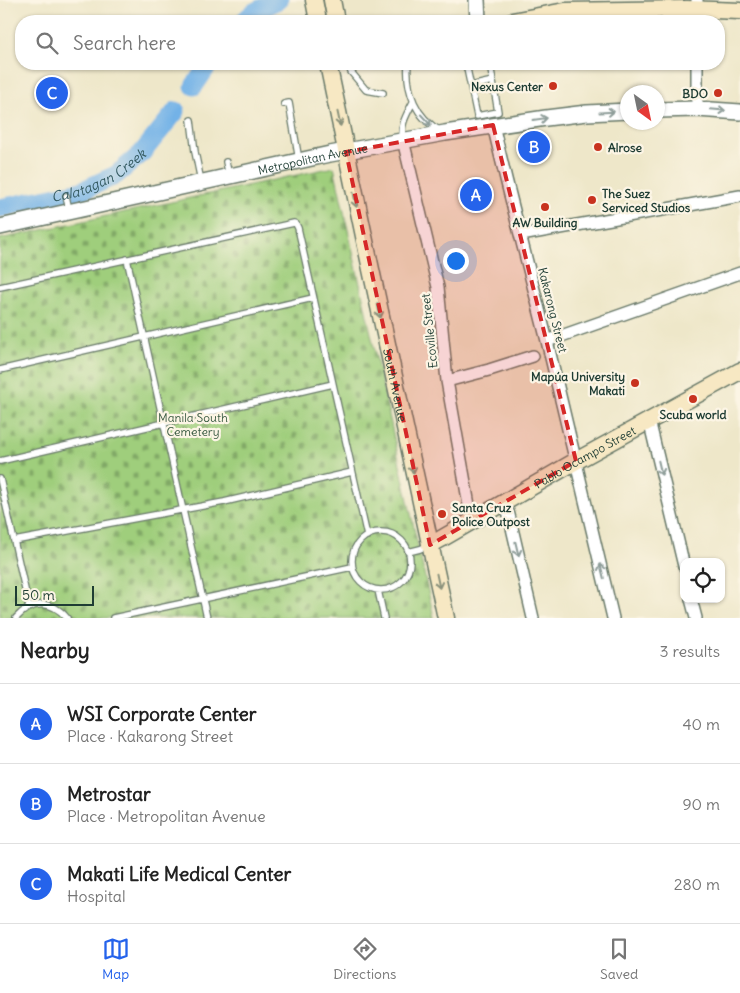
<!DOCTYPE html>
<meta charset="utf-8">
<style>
body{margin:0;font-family:Delius,sans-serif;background:#f2f2f2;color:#222}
.controls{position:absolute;right:15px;bottom:15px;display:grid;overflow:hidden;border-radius:10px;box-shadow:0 1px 4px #0004}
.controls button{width:45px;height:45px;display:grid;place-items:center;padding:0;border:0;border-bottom:1px solid #e0e0e0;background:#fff;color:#222;font:25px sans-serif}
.compass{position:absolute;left:620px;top:85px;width:45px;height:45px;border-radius:50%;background:#fff;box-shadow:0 1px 4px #0004;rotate:147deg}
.scale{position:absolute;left:15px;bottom:12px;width:79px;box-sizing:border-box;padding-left:5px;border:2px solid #1f3d34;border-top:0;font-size:14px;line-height:18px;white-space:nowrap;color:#1f3d34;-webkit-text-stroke:4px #fcf5e5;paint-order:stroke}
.you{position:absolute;left:455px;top:260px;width:18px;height:18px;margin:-12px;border:4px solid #fff;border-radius:50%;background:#1a73e8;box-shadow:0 0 0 8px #1a73e833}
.badge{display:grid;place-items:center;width:32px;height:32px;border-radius:50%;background:#2563eb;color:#fff;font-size:16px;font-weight:700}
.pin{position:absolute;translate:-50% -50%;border:2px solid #fff;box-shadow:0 1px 5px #0006}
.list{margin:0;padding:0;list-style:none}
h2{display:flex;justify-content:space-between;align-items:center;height:65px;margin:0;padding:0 20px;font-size:21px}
h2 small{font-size:16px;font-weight:400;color:#767676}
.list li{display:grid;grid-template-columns:32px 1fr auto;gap:15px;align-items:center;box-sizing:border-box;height:80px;padding:0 20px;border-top:1px solid #e0e0e0}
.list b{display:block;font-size:19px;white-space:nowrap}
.list p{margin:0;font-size:16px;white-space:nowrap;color:#767676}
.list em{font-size:16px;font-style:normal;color:#767676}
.icon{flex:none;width:28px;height:28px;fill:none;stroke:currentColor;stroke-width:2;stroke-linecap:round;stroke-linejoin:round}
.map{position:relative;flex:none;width:740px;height:618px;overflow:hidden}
.search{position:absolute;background:#fff;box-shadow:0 1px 4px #0004;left:15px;right:15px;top:15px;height:55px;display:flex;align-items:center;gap:12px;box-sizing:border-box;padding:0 18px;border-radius:20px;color:#767676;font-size:19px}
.sheet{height:305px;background:#fff}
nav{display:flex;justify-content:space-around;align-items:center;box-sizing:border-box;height:70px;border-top:1px solid #e0e0e0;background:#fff;font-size:14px;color:#767676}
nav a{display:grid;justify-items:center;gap:2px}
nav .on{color:#2563eb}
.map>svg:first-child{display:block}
.cemetery{fill:url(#cemetery-stones);stroke:#5f8658}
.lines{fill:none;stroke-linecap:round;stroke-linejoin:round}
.river{stroke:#73b2e7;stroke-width:19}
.service-casing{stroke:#677868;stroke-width:8}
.minor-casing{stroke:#677868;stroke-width:14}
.tertiary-casing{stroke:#677868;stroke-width:18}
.secondary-casing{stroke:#677868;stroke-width:19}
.service{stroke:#fff;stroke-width:5.5}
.minor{stroke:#fff;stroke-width:11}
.tertiary{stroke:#fff;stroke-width:15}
.secondary{stroke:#f7e8c3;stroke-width:16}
.oneway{stroke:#8f9e9a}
.oneway2{stroke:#8b927c}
.marked{fill:#d62828;fill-opacity:0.2;stroke:#d62828;stroke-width:4;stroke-dasharray:10 6;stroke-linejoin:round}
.poi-dot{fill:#c8321e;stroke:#fcf5e5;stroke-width:2}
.labels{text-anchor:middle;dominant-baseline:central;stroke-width:4.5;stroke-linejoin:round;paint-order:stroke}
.poi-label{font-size:12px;font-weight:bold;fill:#1f3d34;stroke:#fcf5e5;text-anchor:end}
.street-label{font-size:12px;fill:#1f3d34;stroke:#fcf5e5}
.park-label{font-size:12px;fill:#395a42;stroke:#fcf5e5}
.water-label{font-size:14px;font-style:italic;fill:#345a61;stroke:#fcf5e5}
</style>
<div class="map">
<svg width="740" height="618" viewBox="0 0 740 618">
<defs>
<pattern id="cemetery-stones" width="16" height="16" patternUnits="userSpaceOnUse" patternTransform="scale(1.25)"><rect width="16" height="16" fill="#9fce7c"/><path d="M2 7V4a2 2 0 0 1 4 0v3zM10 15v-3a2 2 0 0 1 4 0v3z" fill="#81a866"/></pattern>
</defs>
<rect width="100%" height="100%" fill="#fcf5e5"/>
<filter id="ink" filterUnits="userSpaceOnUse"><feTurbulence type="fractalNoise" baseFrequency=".02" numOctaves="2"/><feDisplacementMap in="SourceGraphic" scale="10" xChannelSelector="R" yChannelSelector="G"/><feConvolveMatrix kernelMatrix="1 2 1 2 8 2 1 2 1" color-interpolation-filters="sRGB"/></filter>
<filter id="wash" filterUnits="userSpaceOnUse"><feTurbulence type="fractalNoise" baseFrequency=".0096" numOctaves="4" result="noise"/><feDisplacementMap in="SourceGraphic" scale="20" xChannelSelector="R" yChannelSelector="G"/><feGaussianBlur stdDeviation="1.12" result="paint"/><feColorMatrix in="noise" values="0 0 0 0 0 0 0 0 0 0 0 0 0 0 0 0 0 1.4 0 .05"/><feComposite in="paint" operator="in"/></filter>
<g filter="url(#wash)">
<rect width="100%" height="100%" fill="#eee7c9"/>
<path class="cemetery" d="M334,167L434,618H0V239Z"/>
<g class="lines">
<g class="river">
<path d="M244,21L254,12L279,0"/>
<path d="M194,86L209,64"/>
<path id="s1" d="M0,208L81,191L116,175L141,154L176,111"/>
</g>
</g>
</g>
<g filter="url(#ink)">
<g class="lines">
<g class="service-casing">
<path id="service" d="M348,64L351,72L366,90L383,93
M408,64C406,90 415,118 441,131
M466,64L477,116L498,112L490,64
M471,86L493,81
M284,104L289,103L299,160
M191,120L195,152L201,181
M403,140C400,124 406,116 413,102
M226,162L229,176
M66,196L69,210
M127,259L207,618
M0,287L294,223L296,224L298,228L367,536
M0,370L313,298
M0,461L333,384
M0,479L29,607
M352 561a29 29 0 1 1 58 0a29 29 0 1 1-58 0Z
M14,541L224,502L352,472
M408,552L420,549L430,545
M378,590L384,618
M16,618C32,600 52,600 67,618
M113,618L352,567"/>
</g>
<g class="minor-casing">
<path id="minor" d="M697,0V21
M697,64V109
M493,125L506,179L547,341L613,618
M403,140L438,287L447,381L472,522
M521,235L740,196
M547,341L740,273
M447,381L489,370L533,356
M649,420L684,566
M505,502L509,515L533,618
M691,599L696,618"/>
</g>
<g class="tertiary-casing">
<g id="tertiary">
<path d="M477,0L478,21"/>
<path d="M658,110L697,109L740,112"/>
<path id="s2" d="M0,227L330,154L445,133L546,118L587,113L628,111"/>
</g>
</g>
<g class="secondary-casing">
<g id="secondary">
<path d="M314,0L318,21"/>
<path d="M332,0L336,21"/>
<path d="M512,21L565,11L687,9L740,11"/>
<path id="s3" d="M328,64C366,249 406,433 446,618"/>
<path id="s4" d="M430,545L441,539L576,461L740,371"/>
</g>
</g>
<use href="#service" class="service"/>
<use href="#minor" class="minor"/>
<use href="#tertiary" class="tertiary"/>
<use href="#secondary" class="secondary"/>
</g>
<defs><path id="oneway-shaft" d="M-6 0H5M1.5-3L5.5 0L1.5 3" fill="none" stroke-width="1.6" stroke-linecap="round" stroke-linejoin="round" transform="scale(1.25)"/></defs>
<g class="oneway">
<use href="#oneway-shaft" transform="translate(718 110) rotate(5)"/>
<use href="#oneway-shaft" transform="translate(607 112) rotate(-3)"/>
<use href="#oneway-shaft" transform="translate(540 119) rotate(-8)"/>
<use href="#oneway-shaft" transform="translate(426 120) rotate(47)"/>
<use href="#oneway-shaft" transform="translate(660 468) rotate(77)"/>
<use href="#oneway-shaft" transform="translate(517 549) rotate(77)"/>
<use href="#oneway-shaft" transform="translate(602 571) rotate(-104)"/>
</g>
<g class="oneway2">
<use href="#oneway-shaft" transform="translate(339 119) rotate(78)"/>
<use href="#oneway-shaft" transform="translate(355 200) rotate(78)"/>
<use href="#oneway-shaft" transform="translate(379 311) rotate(78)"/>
<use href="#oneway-shaft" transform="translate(412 466) rotate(78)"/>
<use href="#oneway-shaft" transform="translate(438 581) rotate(78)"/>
</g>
</g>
<path class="marked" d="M493,125L576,461L430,545L346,152Z"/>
<g class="poi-dot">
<circle cx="553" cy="86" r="5"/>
<circle cx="718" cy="93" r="5"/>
<circle cx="598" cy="147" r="5"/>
<circle cx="592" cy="200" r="5"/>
<circle cx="545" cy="207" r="5"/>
<circle cx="635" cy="383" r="5"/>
<circle cx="693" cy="399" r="5"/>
<circle cx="442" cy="514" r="5"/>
</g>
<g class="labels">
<g class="poi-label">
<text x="543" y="86">Nexus Center</text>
<text x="708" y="93">BDO</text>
<text x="608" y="147" text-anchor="start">Alrose</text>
<text x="602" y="193" text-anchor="start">The Suez<tspan x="602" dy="14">Serviced Studios</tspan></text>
<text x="545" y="222" text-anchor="middle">AW Building</text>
<text x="625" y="376">Mapúa University<tspan x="625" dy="14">Makati</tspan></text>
<text x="693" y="414" text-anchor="middle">Scuba world</text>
<text x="452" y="507" text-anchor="start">Santa Cruz<tspan x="452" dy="14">Police Outpost</tspan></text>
</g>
<g class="street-label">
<text stroke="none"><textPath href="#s2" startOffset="320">Metropolitan Avenue</textPath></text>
<text transform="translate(553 310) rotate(76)">Kakarong Street</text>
<text transform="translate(429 331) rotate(-96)">Ecoville Street</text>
<text stroke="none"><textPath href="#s3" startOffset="328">South Avenue</textPath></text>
<text stroke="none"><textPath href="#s4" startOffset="178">Pablo Ocampo Street</textPath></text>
</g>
<g class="park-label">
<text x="193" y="417">Manila South<tspan x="193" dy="14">Cemetery</tspan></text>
</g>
<g class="water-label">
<text stroke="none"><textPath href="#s1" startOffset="105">Calatagan Creek</textPath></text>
</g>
</g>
</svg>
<div class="controls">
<button><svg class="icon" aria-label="locate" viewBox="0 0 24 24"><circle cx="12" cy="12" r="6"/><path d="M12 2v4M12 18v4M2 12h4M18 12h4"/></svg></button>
</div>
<svg class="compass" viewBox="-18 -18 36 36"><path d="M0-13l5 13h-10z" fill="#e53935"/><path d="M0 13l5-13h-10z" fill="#767676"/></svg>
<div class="scale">50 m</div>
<div class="you"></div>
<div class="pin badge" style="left:476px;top:195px">A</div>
<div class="pin badge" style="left:534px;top:147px">B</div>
<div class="pin badge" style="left:52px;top:93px">C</div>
<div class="search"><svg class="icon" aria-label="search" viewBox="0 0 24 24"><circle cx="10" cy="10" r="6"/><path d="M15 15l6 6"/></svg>Search here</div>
</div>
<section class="sheet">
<h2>Nearby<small>3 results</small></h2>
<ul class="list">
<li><span class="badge">A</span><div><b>WSI Corporate Center</b><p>Place · Kakarong Street</p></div><em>40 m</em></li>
<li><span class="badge">B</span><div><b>Metrostar</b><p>Place · Metropolitan Avenue</p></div><em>90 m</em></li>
<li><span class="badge">C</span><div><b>Makati Life Medical Center</b><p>Hospital</p></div><em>280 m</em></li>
</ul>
</section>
<nav>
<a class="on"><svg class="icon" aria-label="map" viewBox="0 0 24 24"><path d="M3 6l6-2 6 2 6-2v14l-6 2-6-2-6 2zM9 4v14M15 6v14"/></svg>Map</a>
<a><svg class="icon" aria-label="directions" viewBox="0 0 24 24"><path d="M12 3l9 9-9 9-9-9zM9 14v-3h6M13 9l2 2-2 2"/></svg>Directions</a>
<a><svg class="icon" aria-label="saved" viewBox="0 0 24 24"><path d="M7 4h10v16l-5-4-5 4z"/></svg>Saved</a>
</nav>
